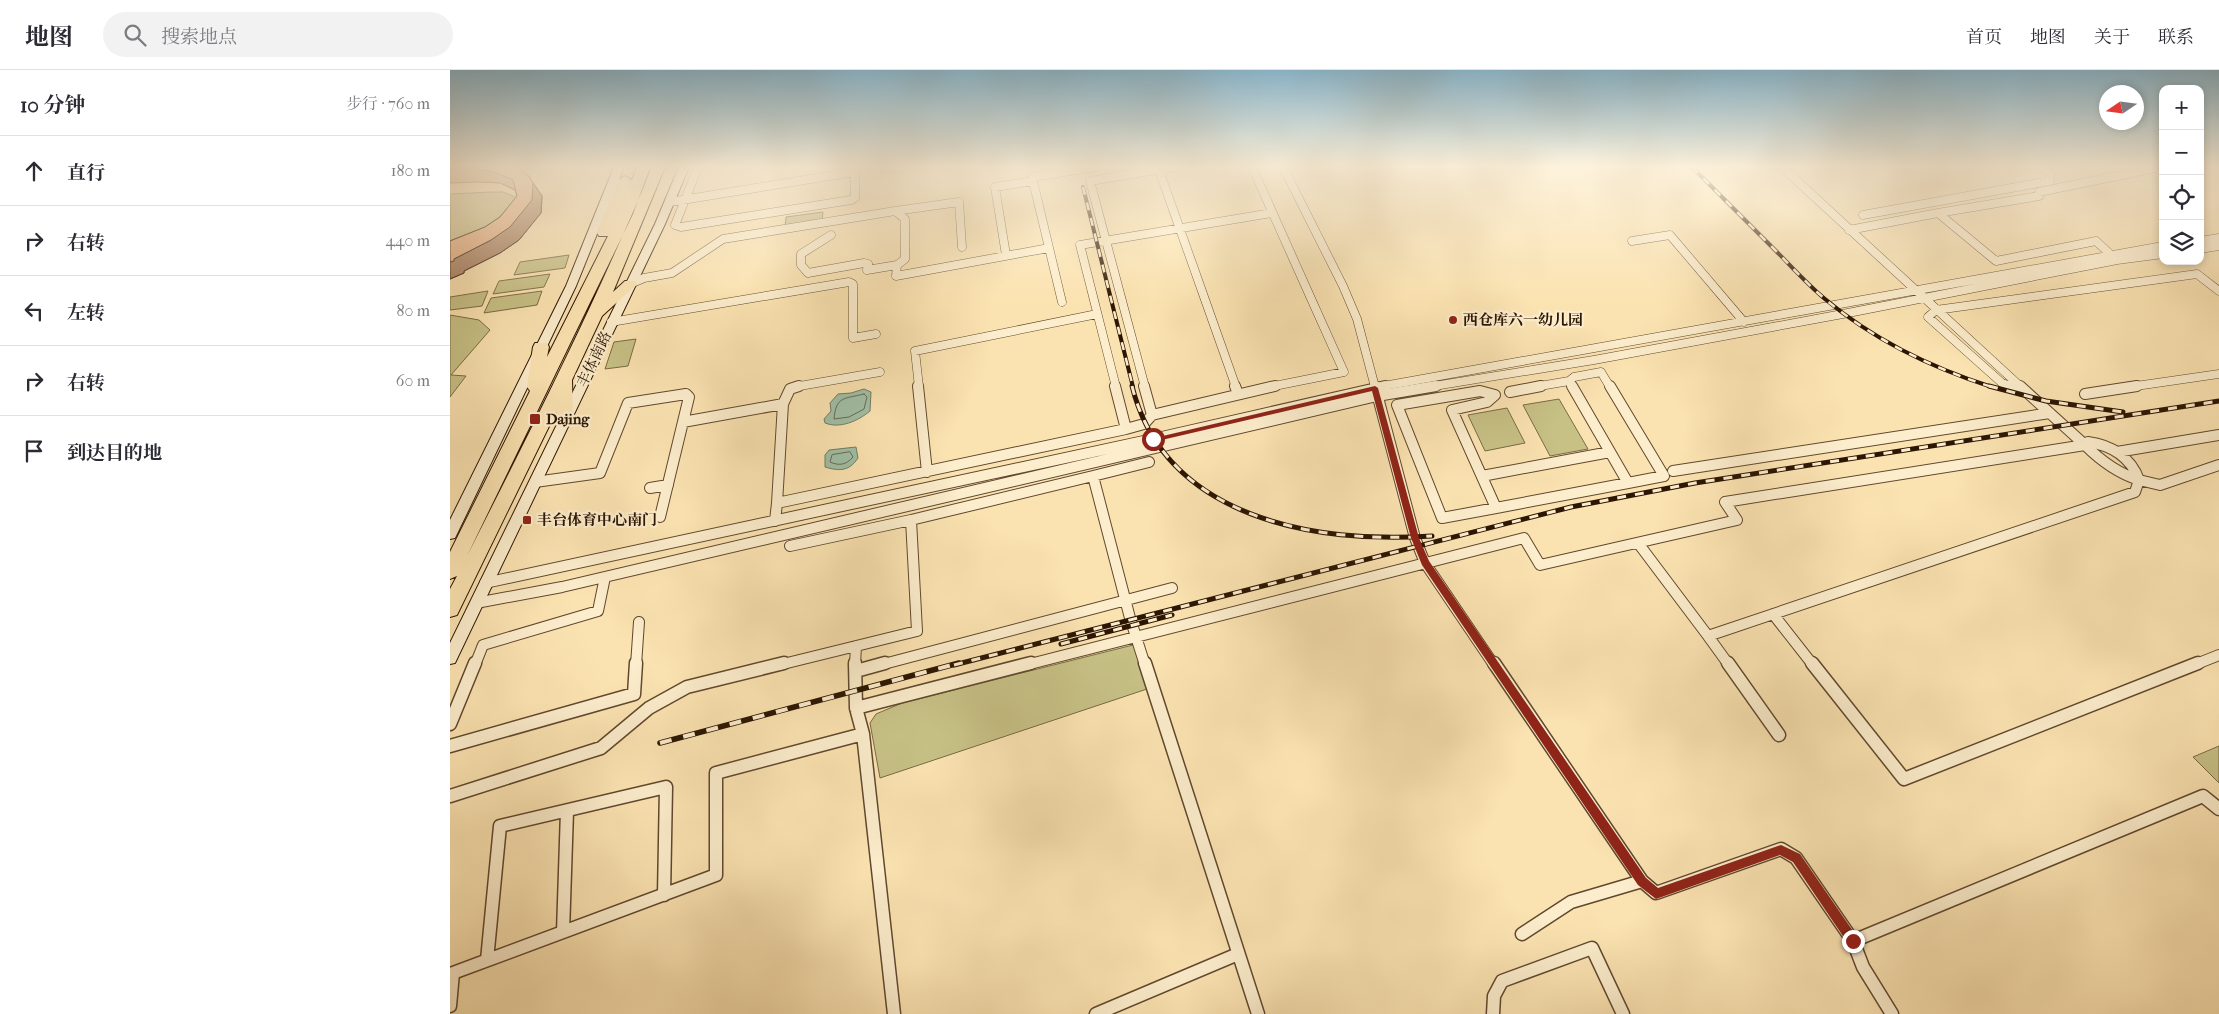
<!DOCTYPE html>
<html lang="zh">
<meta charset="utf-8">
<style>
body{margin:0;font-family:"IM FELL French Canon","Noto Serif SC",serif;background:#f2f2f3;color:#2b2b33}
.controls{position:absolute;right:15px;top:15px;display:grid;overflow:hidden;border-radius:10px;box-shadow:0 2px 8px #0003}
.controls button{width:45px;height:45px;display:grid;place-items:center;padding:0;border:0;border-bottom:1px solid #e1e1e2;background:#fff;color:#2b2b33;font:25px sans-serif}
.compass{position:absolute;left:1649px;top:15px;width:45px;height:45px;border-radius:50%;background:#fff;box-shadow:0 2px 8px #0003;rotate:257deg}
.stop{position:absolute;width:15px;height:15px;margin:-11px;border:4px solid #8f2418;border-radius:50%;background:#fff}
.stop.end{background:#8f2418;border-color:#fff;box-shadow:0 1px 5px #0008}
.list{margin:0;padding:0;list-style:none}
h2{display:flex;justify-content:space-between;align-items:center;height:65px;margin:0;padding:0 20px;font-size:21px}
h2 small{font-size:16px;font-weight:400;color:#7c7c81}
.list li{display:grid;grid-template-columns:32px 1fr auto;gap:15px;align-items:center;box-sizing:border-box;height:70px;padding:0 20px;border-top:1px solid #e1e1e2}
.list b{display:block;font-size:19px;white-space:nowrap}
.list em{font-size:16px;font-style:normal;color:#7c7c81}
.icon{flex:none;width:28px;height:28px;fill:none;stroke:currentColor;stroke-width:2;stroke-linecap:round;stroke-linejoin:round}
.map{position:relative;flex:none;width:1769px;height:944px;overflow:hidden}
header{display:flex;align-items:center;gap:30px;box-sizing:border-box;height:70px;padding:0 25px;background:#fff;border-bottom:1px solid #e1e1e2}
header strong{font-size:24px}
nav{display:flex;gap:28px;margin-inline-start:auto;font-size:18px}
.search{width:350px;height:45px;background:#f2f2f3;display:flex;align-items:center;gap:12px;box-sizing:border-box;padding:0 18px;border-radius:28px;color:#7c7c81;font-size:19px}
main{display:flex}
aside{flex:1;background:#fff}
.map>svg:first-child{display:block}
.green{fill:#c7c186;stroke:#7a6b44}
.water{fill:#a0bfa6;stroke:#727b65}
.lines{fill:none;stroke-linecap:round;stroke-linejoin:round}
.shore{stroke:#666a54;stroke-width:1}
.street-far2-casing{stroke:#60482e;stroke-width:9}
.street-far1-casing{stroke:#60482e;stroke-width:12}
.street-casing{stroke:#60482e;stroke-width:15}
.secondary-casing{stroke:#2c1503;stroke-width:2}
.highway-casing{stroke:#2c1503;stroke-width:2}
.street-far2{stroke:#fcedcc;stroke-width:8}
.street-far1{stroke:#fcedcc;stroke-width:10}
.street{stroke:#fcedcc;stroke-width:12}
.secondary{fill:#fcedcc;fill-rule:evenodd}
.highway{fill:#fbe3b1;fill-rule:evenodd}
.rail-far2-casing{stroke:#2c1503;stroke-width:4}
.rail-far1-casing{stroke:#2c1503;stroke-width:5}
.rail-casing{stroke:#2c1503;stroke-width:5.5}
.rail-far2{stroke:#fcedcc;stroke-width:2.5;stroke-dasharray:8;stroke-linecap:butt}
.rail-far1{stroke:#fcedcc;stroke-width:3;stroke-dasharray:9;stroke-linecap:butt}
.rail{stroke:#fcedcc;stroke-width:4;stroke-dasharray:12;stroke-linecap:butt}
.wall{fill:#c99772;stroke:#2c1503}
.shaded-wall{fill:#a47b5d;stroke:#2c1503}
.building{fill:#eab085;stroke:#2c1503}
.route{fill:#8f2418}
.poi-dot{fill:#8f2418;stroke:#fcedcc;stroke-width:2}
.labels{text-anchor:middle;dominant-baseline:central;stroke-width:4.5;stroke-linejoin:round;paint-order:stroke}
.poi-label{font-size:15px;font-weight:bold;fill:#2c1503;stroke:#fcedcc;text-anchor:start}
.street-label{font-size:15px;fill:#2c1503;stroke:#fcedcc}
</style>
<header>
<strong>地图</strong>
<div class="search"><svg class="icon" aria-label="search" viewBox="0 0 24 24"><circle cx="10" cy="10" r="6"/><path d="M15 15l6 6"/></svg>搜索地点</div>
<nav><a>首页</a><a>地图</a><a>关于</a><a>联系</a></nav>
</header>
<main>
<aside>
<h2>10 分钟<small>步行 · 760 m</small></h2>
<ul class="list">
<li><svg class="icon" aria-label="ahead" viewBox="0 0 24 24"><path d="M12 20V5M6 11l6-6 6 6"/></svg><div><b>直行</b></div><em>180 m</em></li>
<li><svg class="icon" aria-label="right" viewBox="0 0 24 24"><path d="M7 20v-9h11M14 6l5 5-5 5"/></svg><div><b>右转</b></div><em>440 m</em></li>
<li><svg class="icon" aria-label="left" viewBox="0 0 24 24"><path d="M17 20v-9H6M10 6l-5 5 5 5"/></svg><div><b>左转</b></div><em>80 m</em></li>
<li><svg class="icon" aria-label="right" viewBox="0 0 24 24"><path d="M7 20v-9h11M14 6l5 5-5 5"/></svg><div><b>右转</b></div><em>60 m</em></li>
<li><svg class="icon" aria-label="arrive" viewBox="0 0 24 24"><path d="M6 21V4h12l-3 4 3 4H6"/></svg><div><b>到达目的地</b></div></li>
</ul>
</aside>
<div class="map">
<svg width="1769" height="944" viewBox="0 0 1769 944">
<rect width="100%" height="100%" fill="#fbe3b1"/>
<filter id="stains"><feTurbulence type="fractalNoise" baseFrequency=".004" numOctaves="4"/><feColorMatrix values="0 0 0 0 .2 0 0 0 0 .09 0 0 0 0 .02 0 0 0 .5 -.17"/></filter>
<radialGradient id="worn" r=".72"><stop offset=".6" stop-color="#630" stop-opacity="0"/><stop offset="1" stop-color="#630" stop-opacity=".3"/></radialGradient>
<path class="green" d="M40,122H53L68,128L72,140L0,177V124Z
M373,142L372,152L335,158L336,147Z
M119,185L115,198L64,205L70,192Z
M100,204L94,217L43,224L49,211Z
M38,221L32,236L0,240V227Z
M92,221L87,235L34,243L41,228Z
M0,245L29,250L40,260L1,305L16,306L0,327Z
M186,269L178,296L155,299L164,272Z
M1109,329L1138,379L1100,386L1073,335Z
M1057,338L1075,373L1035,381L1018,345Z
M687,574L703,617L430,708L420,653L426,644L452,633Z
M1769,676V713L1743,687Z"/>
<path class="water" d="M414,319L421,322L420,341C408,351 390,359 375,353L374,349L381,341L380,333L388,324L401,323Z
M406,377L408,388C399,402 388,401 375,397V385L379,380Z"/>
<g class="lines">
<path class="shore" d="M414,324L417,327L414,339L399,347L384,349C386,326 394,329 414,324Z
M400,382L403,387C396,395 389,396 380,392L382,385Z"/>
<g class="street-far2-casing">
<path id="street-far2" d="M248,97L225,155L231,157L401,130L405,128V97
M434,97H453
M802,97L894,302L819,317
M833,97L893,216L907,249L925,317
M1332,97L1571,317
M709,100L786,317
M583,111V107L646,97
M220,132L404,102
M445,141L509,132L512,177
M1488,143L1589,126V122L1711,97
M1413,145L1600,111V103L1592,97
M1399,160L1488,143L1546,191L1646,171L1660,184
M1182,171L1220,165L1294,252
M1750,171L1769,168
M1750,179L1769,176
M556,185L545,117L583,111L612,232
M447,195L446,206L599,178
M180,214L194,208L222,203L273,169L445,141L455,149V189L447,195L417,200L418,194L414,193L358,203L351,195V184L381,165
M161,252L399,212L403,214V268L426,264
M1119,311L1124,307L1151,302L1160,317
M344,317L430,302
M469,317L465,281L647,244
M666,317L630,175L822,143
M695,317L640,111L724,97
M928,317L1713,176
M978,317L1144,290L1398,243L1667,190L1713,184
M1084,317L1119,311L1123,317
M1563,317L1552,313L1478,247L1486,240L1747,204L1769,221
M1679,317L1769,304"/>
</g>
<g class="street-far1-casing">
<path id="street-far1" d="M468,316L477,402
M665,316L676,359
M694,316L702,345
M785,316L788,324
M925,316L965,468L975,493L1044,595
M1160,316L1214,406L1178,413
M1560,316L1572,321
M1570,316L1635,375
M1030,321L1045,325L1037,332L1002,340L1046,438L992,448L947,335Z
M1060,322L1091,316
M1635,324L1687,316
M333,334L340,319L349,316
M233,352L333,334L327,433
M1638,372C1661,375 1681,387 1689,410C1667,403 1651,391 1635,375Z
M1667,382L1769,365
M1223,401L1600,343
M643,406L699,392
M1032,406L1160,382
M85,412L150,403L178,333L236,324L239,327L210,447
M200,418L218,415
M1046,438L1178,413L1122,316
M461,450L643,406L680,548L695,595
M325,451L327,433L676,359L694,354L702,345L825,316
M1188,473L1258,566L1685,422L1689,410L1710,415L1769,395
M35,513L703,369L935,316
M26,533L112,517L927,326L986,316
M1323,544L1363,595
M1258,566L1279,595
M25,595L33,575L148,541L155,507
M186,595L189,552
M329,595L467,561L461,450L340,476
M405,595L406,576
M430,595L722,518
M576,595L1074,468L1090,495L1287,450L1275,432L1635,375
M1744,595L1769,585"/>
</g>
<g class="street-casing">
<path id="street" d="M405,593L406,638
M695,593L808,944
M1044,593L1192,811L1121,832L1072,864
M1278,593L1329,665
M1362,593L1454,709L1748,593
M406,601L435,593
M0,654L25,593
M413,664L444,944
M0,676L184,624L186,593
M0,726L151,678L199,638L237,617L334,593
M1192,811L1206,823L1331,779L1346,788L1403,871L1413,897L1442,944
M113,862L117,741
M1403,871L1753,726L1769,739
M37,890L50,756L216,717L214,825
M0,936L3,903L266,805V703L413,664L406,638L581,593
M646,944L788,884
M1043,944L1044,926L1052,911L1142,878L1173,944"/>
</g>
<g class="secondary-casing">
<path id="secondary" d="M164,97H174L126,216L7,464L5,468L0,469V450L116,216Z
M229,97H239L215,154L5,593L0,594V573L205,154Z"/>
</g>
<g class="highway-casing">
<path id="highway" d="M187,97H200L183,144L17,486C82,358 147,230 202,97H215L163,222L175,211H185L187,214L152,246L122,310L123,348L121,352H109L106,342L7,545L0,547V519L7,506L0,509V482L80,321L77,317L83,277L85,273H97L99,277L97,287L158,166H149L147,163L168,110L175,106L182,110L166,151Z"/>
</g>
<use href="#street-far2" class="street-far2"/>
<use href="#street-far1" class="street-far1"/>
<use href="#street" class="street"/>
<use href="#secondary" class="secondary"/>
<use href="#highway" class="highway"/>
<g class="rail-far2-casing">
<path id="rail-far2" d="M1242,97C1270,125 1298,153 1326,181C1342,197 1357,214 1375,229C1424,270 1482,298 1542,317
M633,117L683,317"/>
</g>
<g class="rail-far1-casing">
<path id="rail-far1" d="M682,316C715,449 866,474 982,466
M1539,316L1596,331L1673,342
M611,574L722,545
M504,595L1121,437L1245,413L1769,331"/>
</g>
<g class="rail-casing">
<path id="rail" d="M210,673L509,593"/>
</g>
<use href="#rail-far2" class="rail-far2"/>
<use href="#rail-far1" class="rail-far1"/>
<use href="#rail" class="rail"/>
</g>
<path class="wall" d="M0,97L78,105L92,126L91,143L69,170L50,183L14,201V203L0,209V171L35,157L50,147L67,126L65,120L50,113L30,112L0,113Z"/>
<path class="shaded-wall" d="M83,113L92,126L91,143L69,170L50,183L14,201V203L0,209V192L4,189L41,170Z"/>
<path class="building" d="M0,97H66L78,105L83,113L82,130L60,157L41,170L4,189V191L0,192V171L35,157L50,147L67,126L63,110L41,101L21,99L0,100Z"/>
<linearGradient id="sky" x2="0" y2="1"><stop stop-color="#8bb8ce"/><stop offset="0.42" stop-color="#fdf2dc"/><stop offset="1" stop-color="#fdf2dc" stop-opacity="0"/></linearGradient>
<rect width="1769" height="229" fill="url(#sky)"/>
<path class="route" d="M925,316L928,318L969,468L979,491L1196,808L1208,818L1331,775L1350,784L1407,867V875H1399L1343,792L1330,785L1206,829L1188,815L972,495L961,468L922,321L703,372L700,369Z"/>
<g class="poi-dot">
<circle cx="1003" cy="250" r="5"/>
<rect x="79" y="343" width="12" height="12" rx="2.5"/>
<rect x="72" y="445" width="10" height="10" rx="2.5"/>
</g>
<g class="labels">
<g class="poi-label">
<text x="1013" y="250">西仓库六一幼儿园</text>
<text x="96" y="349">Dajing</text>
<text x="87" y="450">丰台体育中心南门</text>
</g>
<g class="street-label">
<text transform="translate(144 289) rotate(-64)">丰体南路</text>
</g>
</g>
<rect width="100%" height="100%" filter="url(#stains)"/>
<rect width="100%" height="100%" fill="url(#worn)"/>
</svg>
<div class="controls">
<button>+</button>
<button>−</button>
<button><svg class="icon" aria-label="locate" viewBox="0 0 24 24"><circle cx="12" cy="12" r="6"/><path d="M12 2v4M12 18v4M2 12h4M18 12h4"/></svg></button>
<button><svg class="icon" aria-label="layers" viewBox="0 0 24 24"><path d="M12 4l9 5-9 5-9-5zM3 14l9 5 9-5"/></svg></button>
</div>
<svg class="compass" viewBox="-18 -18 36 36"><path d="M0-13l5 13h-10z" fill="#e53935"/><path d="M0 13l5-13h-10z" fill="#7c7c81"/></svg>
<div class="stop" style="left:703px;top:369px"></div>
<div class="stop end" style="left:1403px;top:871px"></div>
</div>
</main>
